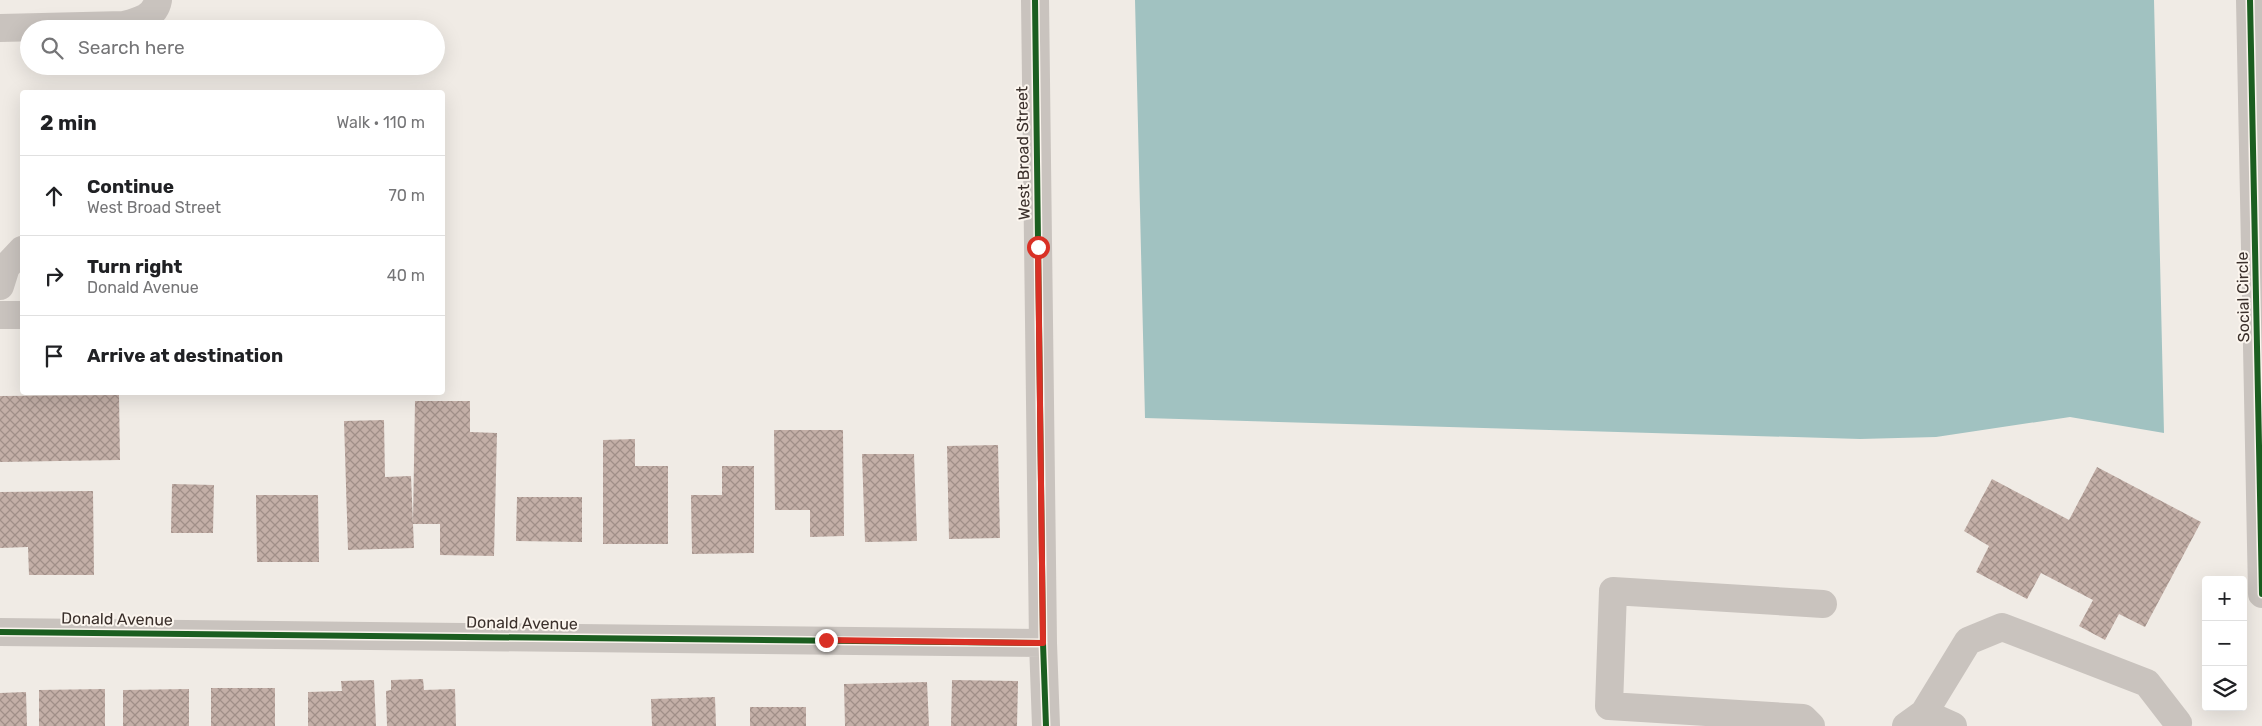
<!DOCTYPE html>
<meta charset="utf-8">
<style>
body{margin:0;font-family:Rubik,sans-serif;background:#f6f6f6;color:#202124}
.controls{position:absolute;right:15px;bottom:15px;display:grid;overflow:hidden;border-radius:5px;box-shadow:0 5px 20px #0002}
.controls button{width:45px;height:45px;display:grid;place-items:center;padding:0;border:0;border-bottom:1px solid #e0e0e0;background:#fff;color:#202124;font:25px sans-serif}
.stop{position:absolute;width:15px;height:15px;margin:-11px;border:4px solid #d93025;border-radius:50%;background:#fff}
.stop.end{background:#d93025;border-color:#fff;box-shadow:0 1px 5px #0008}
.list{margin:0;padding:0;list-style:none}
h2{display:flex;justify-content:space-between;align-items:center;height:65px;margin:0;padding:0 20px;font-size:21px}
h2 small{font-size:16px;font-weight:400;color:#757577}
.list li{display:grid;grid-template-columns:32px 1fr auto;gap:15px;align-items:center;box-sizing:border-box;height:80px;padding:0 20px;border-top:1px solid #e0e0e0}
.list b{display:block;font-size:19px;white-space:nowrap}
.list p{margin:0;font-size:16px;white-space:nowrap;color:#757577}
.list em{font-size:16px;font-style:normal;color:#757577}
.icon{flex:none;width:28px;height:28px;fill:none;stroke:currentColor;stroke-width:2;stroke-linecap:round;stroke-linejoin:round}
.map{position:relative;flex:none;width:2262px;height:726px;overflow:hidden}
.search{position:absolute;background:#fff;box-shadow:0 5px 20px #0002;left:20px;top:20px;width:425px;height:55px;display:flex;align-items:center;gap:12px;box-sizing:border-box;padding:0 18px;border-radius:28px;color:#757577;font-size:19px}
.panel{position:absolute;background:#fff;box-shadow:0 5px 20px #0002;left:20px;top:90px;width:425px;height:305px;border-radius:5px}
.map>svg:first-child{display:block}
.water{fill:#a1c2c1}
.building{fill:url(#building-cross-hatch)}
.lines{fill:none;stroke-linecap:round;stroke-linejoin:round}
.minor{stroke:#c9c3be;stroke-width:28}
.cycleway-casing{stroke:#fbf5ee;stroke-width:9}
.cycleway{stroke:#1b5e20;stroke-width:6}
.route{stroke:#d93025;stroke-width:6}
.labels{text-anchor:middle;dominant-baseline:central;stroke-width:4;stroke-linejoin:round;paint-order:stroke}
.street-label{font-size:16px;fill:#3b302b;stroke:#fbf5ee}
</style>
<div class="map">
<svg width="2262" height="726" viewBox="0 0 2262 726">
<defs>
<pattern id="building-cross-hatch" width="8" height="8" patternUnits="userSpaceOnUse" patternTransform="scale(1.25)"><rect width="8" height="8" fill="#c3afa7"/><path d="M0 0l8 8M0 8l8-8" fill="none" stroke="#a08f88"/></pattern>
</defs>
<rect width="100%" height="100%" fill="#f0ebe5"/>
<path class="water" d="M1135,0H2154L2164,433L2070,417L1936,437L1860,439L1145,418Z"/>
<path class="building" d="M119,395L120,460L0,462V396Z
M415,401H470V432L497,433L494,556L440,555V524H413Z
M384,420L385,477L411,476L414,548L348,550L344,421Z
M774,430H843L844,536L810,537V510H775Z
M635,439V466H668V544H603V440Z
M998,445L1000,538L949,539L947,446Z
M862,454H914L917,541L865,542Z
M722,466H754V553L692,554L691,495H722Z
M2097,467L2201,522L2145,627L2119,614L2105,640L2079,626L2093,600L2041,573L2027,599L1976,572L1989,546L1964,531L1992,479L2069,520Z
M172,484L214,485L213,533H171Z
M93,491L94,575H29L28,547L0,548V492Z
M256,495H318L319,562H257Z
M517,497H582V542L516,541Z
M423,679L424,690L455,689L456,726H387L386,691L391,690V680Z
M374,680L376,726H308V692L342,691L341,681Z
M952,680L1018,681L1017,726H951Z
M927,682L929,726H845L844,684Z
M211,688H275V726H211Z
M105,689V726H39V690Z
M189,689V726H123V690Z
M26,692L27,726H0V693Z
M715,697L716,726H652L651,699Z
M750,707H806V726H750Z"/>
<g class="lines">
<path class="minor" d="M1035,0L1043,643L1046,726
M2250,0L2262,594
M0,28L124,25C139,21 155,17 158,0
M0,286L6,267L22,250
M0,315H22
M0,632L1043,643
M1924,713L1953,726
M1811,726L1803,718L1609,706L1613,591L1823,604
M1906,726L1924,713L1968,641L2002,627L2147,683L2178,723L2177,726"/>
<g class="cycleway-casing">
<path id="cycleway" d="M1035,0L1043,643L1046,726
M2250,0L2262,594
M0,632L1043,643"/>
</g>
<use href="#cycleway" class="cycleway"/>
</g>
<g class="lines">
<path class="route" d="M826,640L1043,643L1038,247"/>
</g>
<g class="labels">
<g class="street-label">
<text transform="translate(1023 153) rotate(-91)">West Broad Street</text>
<text transform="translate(2243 297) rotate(-91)">Social Circle</text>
<text transform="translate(117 619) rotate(1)">Donald Avenue</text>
<text transform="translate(522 623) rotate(1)">Donald Avenue</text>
</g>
</g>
</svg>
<div class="controls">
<button>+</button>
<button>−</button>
<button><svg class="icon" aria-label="layers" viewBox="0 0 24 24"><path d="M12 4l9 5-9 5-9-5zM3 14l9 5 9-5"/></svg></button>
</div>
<div class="stop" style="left:1038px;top:247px"></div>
<div class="stop end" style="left:826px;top:640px"></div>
<div class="search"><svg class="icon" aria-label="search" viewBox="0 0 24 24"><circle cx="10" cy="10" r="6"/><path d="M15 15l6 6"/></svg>Search here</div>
<section class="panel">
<h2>2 min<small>Walk · 110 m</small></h2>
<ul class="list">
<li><svg class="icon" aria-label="ahead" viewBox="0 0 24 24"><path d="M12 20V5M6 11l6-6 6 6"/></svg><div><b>Continue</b><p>West Broad Street</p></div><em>70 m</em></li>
<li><svg class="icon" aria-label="right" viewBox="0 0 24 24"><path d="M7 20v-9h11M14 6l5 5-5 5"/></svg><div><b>Turn right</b><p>Donald Avenue</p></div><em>40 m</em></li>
<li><svg class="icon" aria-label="arrive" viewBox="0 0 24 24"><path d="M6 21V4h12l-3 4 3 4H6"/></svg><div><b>Arrive at destination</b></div></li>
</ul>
</section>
</div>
